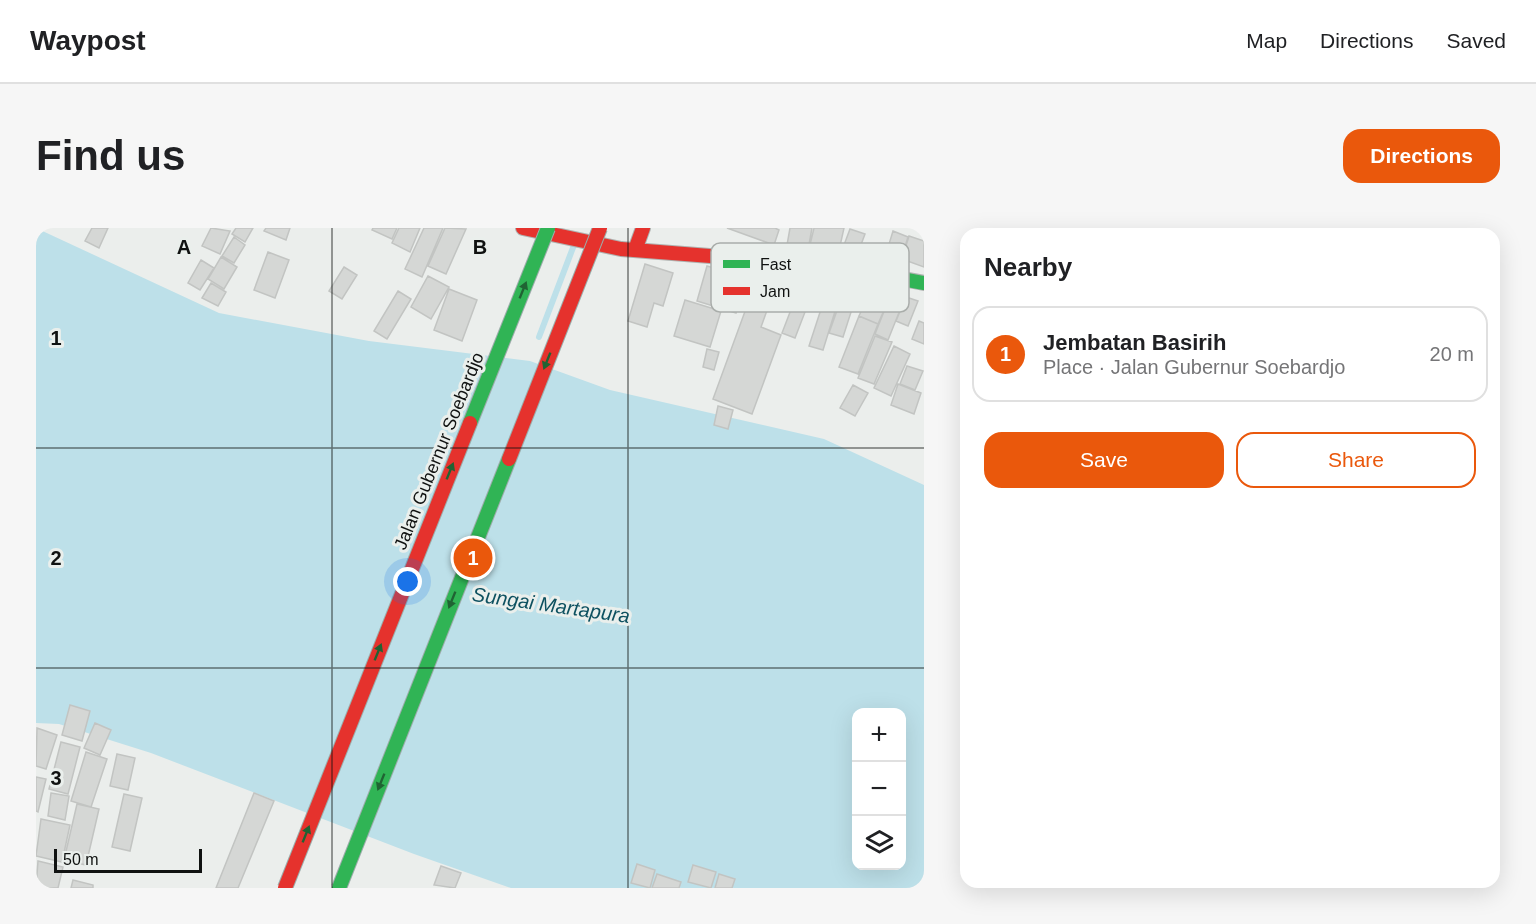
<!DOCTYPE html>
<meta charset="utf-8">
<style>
body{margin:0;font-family:Arial,sans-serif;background:#f6f6f6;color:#202124}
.controls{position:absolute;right:18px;bottom:18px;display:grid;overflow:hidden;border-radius:12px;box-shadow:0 6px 24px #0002}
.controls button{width:54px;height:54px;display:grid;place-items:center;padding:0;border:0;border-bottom:2px solid #e0e0e0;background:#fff;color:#202124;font:30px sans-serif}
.scale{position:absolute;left:18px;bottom:15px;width:148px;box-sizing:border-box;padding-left:6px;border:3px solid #101211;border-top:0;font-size:16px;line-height:21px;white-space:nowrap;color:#101211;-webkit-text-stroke:4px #eaefec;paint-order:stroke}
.you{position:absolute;left:372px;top:354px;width:21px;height:21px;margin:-15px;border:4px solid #fff;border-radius:50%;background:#1a73e8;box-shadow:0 0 0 9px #1a73e833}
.badge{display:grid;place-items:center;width:39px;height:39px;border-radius:50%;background:#ea580c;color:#fff;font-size:20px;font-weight:700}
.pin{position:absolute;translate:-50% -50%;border:3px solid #fff;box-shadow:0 2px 6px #0006}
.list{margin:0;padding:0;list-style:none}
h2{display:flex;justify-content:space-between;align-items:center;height:78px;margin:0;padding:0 24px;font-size:26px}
h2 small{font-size:20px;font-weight:400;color:#757577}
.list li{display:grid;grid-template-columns:39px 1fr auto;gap:18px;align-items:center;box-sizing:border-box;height:96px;margin:0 12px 12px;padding:0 12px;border:2px solid #e0e0e0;border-radius:18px}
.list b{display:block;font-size:22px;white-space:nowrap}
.list p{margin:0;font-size:20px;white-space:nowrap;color:#757577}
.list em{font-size:20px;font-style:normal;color:#757577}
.actions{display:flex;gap:12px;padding:18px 24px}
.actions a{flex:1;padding:14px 0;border:2px solid #ea580c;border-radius:18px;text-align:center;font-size:21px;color:#ea580c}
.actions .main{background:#ea580c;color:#fff}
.icon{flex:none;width:33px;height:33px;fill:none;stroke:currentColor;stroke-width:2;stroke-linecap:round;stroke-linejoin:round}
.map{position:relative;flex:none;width:888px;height:660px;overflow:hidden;border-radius:18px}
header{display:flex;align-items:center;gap:36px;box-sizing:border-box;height:84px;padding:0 30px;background:#fff;border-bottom:2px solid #e0e0e0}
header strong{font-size:28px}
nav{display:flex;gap:33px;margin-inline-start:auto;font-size:21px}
.intro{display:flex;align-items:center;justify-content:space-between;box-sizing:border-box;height:144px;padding:0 36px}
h1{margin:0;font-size:42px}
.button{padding:15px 27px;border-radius:18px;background:#ea580c;color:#fff;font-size:21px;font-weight:700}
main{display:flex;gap:36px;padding:0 36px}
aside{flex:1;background:#fff;border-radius:18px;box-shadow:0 6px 24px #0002}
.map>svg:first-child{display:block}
.water{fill:#bde0e9;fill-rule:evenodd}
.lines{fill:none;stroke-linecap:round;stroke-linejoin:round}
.stream{stroke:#bde0e9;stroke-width:6}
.building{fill:#d5d7d5;stroke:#c2c4c2;stroke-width:1.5}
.fast-casing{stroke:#afb2b0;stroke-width:16}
.jam-casing{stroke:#afb2b0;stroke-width:16}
.fast{stroke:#30b455;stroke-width:14}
.jam{stroke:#e5322d;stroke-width:14}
.fast-bridge-casing{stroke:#9cacaa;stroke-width:16;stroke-linecap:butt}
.jam-bridge-casing{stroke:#9cacaa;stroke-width:16;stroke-linecap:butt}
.fast-bridge{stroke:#30b455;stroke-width:14}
.jam-bridge{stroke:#e5322d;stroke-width:14}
.oneway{fill:#206333}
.grid{fill:none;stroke:#101211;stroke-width:1.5;stroke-opacity:0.55}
.labels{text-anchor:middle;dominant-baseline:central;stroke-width:6;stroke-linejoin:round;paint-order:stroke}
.street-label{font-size:18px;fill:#101211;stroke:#eaefec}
.water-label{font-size:20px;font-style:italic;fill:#0e5160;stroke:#eaefec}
.key{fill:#eaefec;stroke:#a9adaa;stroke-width:1.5}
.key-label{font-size:16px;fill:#101211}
.grid-label{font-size:20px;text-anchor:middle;font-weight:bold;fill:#101211;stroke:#eaefec;stroke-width:6;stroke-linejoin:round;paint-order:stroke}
</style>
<header>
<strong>Waypost</strong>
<nav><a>Map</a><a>Directions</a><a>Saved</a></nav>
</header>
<div class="intro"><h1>Find us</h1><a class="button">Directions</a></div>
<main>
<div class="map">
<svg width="888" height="660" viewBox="0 0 888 660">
<rect width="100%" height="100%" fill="#ebeeec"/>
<path class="water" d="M0,0L183,85L333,113L494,133L574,162L788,211L888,257V660H475L378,626L115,525L23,496L0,495ZM820,484H866V638H820Z"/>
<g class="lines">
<path class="stream" d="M503,109L538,17"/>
</g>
<path class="building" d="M56,0H72L63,20L49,13Z
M175,0L194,3L184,26L166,18Z
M200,0H217L209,14L196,6Z
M230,0H254L250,12L228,3Z
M337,0H361L356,11L336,2Z
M363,0H384L374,24L356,15Z
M388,0H407L386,49L369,41Z
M409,0L430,1L410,46L392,38Z
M691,0H739L743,2L738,17Z
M754,0H776L772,22L751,17Z
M778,0H808L802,27L773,21Z
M814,1L829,6L823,22L808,17Z
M857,3L872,9L865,31L850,26Z
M873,8L888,13V39L866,31Z
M198,9L209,17L198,35L186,28Z
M232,24L253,32L239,70L218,62Z
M185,29L201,39L188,61L172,51Z
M165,32L178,40L164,62L152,55Z
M609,36L637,45L627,78L618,75L611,99L592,93Z
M671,38L710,49L700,85L661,73Z
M308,39L321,47L306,71L293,63Z
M392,48L413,59L395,91L375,79Z
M175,55L190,64L182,78L166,70Z
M719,56L738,63L725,99L745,107L716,186L677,171Z
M859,56L872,62L852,112L839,106Z
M413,61L441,72L426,113L398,102Z
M362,63L375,71L351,111L338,103Z
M833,65L852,73L842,96L823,88Z
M870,69L882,73L872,98L860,93Z
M649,72L685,83L674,119L638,108Z
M788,72L801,77L787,122L773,118Z
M803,77L816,81L807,109L793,105Z
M756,79L769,84L759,110L746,105Z
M823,88L842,96L822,146L803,139Z
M883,93L888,95V116L876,111Z
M839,108L856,114L838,156L822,150Z
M858,118L874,126L855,168L838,160Z
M671,121L683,124L678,142L667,139Z
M871,138L887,143L879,162L864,156Z
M862,156L885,165L878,186L855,177Z
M817,157L832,165L819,188L804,180Z
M682,178L697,182L692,201L678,197Z
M34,477L54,483L46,513L26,507Z
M59,495L75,502L64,527L48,520Z
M1,500L21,507L10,541L0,538Z
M25,514L44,519L32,566L13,561Z
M50,524L71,531L55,579L35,573Z
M81,526L99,530L92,562L74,558Z
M0,549L10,551L2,584L0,583Z
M15,565L33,568L29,592L12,588Z
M218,565L238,573L202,660H180Z
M88,566L106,570L94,623L76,619Z
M41,576L63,581L50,637L28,632Z
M5,591L34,597L26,634L0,628Z
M2,633L27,639L22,660H0Z
M601,636L619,642L614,660L595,655Z
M657,637L680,644L675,660L652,654Z
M405,638L425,645L419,660L398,657Z
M621,646L645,654L643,660H616Z
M683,646L699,651L696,660H679Z
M37,652L57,657V660H35Z"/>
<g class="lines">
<g class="fast-casing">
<path id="fast" d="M813,41L888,55"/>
</g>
<g class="jam-casing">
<path id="jam" d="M487,0L585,21L789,37L813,41
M599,22L607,0"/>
</g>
<use href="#fast" class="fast"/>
<use href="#jam" class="jam"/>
<g class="fast-bridge-casing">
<path id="fast-bridge" d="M434,195L512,0
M303,660L473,231"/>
</g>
<g class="jam-bridge-casing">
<path id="jam-bridge" d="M473,231L564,0
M249,660L434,195"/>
</g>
<use href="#fast-bridge" class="fast-bridge"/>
<use href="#jam-bridge" class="jam-bridge"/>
</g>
<defs><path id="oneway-solid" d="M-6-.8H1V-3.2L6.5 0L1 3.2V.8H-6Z" transform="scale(1.5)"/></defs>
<g class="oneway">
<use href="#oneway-solid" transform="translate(487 62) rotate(-68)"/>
<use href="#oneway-solid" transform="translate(511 133) rotate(112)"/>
<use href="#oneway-solid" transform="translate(414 243) rotate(-68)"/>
<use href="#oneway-solid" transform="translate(416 372) rotate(112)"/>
<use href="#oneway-solid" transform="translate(342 424) rotate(-68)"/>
<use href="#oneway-solid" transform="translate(345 554) rotate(112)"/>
<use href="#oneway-solid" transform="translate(270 606) rotate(-68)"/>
</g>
<path class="grid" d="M296,0V660M592,0V660M0,220H888M0,440H888"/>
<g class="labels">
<g class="street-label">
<text transform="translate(403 223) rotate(-68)">Jalan Gubernur Soebardjo</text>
</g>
<g class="water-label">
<text transform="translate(515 377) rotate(8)">Sungai Martapura</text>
</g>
</g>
<rect x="675" y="15" width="198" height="69" rx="9" class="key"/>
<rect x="687" y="32" width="27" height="8" fill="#30b455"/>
<rect x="687" y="59" width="27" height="8" fill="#e5322d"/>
<g class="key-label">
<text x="724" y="42">Fast</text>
<text x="724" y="69">Jam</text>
</g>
<g class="grid-label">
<text x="148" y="26">A</text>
<text x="444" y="26">B</text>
<text x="20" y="117">1</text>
<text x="20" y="337">2</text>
<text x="20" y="557">3</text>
</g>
</svg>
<div class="controls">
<button>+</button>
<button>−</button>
<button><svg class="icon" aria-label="layers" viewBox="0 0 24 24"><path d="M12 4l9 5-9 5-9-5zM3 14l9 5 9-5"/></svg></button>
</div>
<div class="scale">50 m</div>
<div class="you"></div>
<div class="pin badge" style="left:437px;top:330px">1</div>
</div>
<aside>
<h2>Nearby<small></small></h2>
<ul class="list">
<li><span class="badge">1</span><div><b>Jembatan Basirih</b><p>Place · Jalan Gubernur Soebardjo</p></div><em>20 m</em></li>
</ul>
<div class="actions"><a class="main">Save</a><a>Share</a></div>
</aside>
</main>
